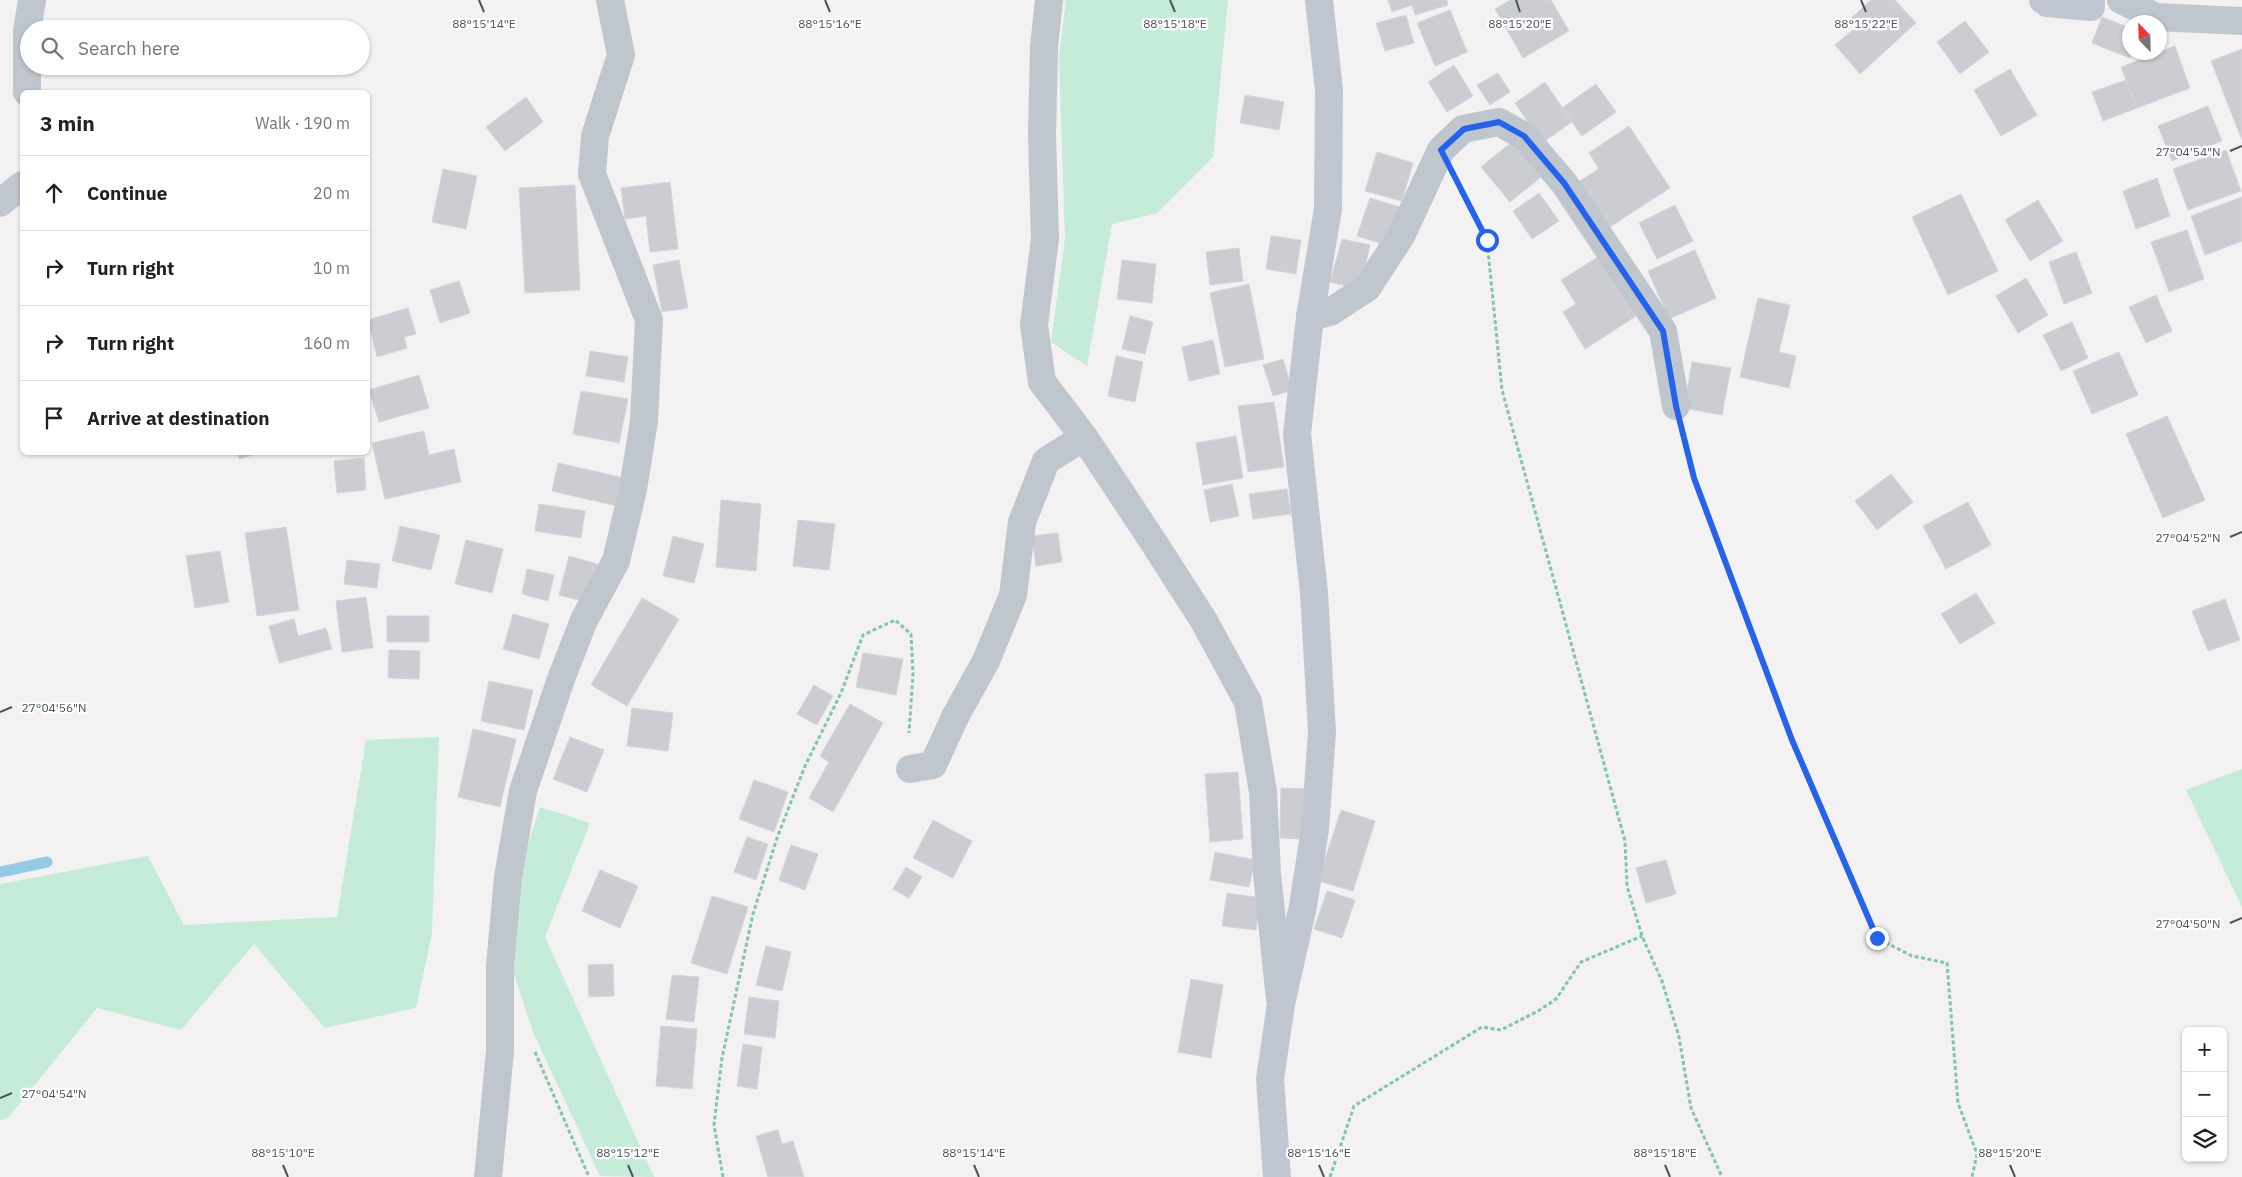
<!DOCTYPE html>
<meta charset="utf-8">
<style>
body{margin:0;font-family:"IBM Plex Sans",sans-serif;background:#f2f2f2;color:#202124}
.controls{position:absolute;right:15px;bottom:15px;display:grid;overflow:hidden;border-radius:8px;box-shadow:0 1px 4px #0004}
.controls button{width:45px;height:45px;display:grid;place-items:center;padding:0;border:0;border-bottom:1px solid #e0e0e0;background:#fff;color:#202124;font:25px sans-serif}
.compass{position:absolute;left:2122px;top:15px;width:45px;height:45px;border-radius:50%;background:#fff;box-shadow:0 1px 4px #0004;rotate:337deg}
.stop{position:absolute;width:15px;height:15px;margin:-11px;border:4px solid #2563eb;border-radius:50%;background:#fff}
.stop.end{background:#2563eb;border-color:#fff;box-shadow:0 1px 5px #0008}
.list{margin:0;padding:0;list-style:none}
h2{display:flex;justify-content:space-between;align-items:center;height:65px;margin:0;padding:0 20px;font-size:21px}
h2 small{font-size:16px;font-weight:400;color:#757577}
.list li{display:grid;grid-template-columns:32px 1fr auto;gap:15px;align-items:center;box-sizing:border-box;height:75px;padding:0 20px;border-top:1px solid #e0e0e0}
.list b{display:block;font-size:19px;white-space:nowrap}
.list em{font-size:16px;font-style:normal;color:#757577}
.icon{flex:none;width:28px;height:28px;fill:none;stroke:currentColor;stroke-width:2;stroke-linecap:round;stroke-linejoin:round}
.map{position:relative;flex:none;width:2242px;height:1177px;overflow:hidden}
.search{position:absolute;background:#fff;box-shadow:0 1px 4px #0004;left:20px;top:20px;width:350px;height:55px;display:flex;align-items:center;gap:12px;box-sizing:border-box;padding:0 18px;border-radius:28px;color:#757577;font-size:19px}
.panel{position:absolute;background:#fff;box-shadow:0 1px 4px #0004;left:20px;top:90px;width:350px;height:365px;border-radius:8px}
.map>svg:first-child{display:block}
.green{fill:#c4ecd8}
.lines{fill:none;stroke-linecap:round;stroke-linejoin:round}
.stream{stroke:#96cae4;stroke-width:11}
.building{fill:#cbcdd3;stroke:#d5d6db}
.path{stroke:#7fc6ac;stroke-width:3;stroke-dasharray:4 2.5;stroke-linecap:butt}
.street{stroke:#c0c6ce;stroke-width:28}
.secondary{stroke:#c1c7d2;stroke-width:28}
.route{stroke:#2563eb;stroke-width:6}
.ticks{fill:none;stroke:#4a525d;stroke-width:2}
.ticks-label{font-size:12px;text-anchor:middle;fill:#4a525d;stroke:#fff;stroke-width:4.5;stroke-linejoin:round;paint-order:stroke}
</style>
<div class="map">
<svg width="2242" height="1177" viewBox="0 0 2242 1177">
<rect width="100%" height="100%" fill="#f3f1f1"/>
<path class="green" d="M1066,0H1228L1213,157L1157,213L1112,224L1087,366L1051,342L1065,239L1059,57Z
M439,737L432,933L416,1008L325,1028L254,944L181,1030L97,1008L8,1118L0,1120V884L148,856L184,925L337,917L366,740Z
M2242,769V907L2186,790Z
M540,807L590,823L545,937L654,1177L600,1176L532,1030L510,961L520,869Z"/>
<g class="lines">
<path class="stream" d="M0,872L47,862"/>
</g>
<path class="building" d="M1388,0H1447L1448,5L1415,15L1412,5L1392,12Z
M1510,0H1551L1569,31L1523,58L1495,9Z
M1871,0H1895L1916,23L1860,74L1835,45L1856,27L1850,19Z
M1450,10L1467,52L1435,66L1417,23Z
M1406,15L1414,43L1385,51L1376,23Z
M2102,17L2130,28V52H2132L2130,58L2092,43Z
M1965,21L1989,52L1960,74L1937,42Z
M2175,46L2190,88L2137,108L2121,67Z
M2242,49V140L2211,61Z
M1454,65L1473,96L1447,112L1428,82Z
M2010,69L2037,115L2001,136L1974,90Z
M1498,73L1510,92L1490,105L1477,85Z
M2126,80L2137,108L2103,121L2092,92Z
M1545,82L1572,122L1542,143L1515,103Z
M1596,84L1616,112L1582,136L1562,108Z
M1245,95L1284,102L1279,130L1240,123Z
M526,97L543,122L505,151L486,127Z
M2208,106L2222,141L2172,161L2158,126Z
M1629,126L1670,188L1608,228L1578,182L1599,169L1589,153Z
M1512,142L1541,177L1510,202L1481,167Z
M2226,150L2241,191L2188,210L2173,169Z
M1377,152L1413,163L1402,201L1365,191Z
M443,169L477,176L466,229L432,222Z
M2157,178L2170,216L2136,229L2123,191Z
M670,182L678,249L650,252L646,216L625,219L621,188Z
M575,185L580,290L525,293L519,188Z
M1539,193L1559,221L1532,239L1513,211Z
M1961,194L1998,271L1948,295L1912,217Z
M2242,197V241L2205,255L2191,216Z
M1370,198L1400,207L1387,245L1357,236Z
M2038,200L2063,241L2030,261L2005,220Z
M1675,205L1693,241L1657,259L1639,223Z
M2187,230L2204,279L2169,292L2151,242Z
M1271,236L1301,240L1296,274L1266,269Z
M1342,239L1370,245L1360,290L1330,282Z
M1239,248L1243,281L1210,285L1206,252Z
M1695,250L1716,298L1669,319L1648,271Z
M2076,252L2092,293L2064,304L2049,262Z
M1598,257L1636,316L1585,349L1563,312L1576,304L1561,280Z
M679,260L688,308L662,312L653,265Z
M1122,260L1156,264L1152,303L1117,299Z
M2026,278L2048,315L2018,333L1996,296Z
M459,281L470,313L440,323L430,290Z
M1249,284L1264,359L1225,367L1210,293Z
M2156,295L2172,331L2146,343L2129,307Z
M1758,298L1790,305L1779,352L1796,356L1789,388L1740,377Z
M408,308L416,334L404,337L407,348L377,357L368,320Z
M1130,316L1153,322L1145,354L1122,349Z
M2072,322L2088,358L2061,371L2043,335Z
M1213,340L1220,374L1189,381L1182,347Z
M590,351L628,357L624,382L586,376Z
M2119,352L2138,395L2092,414L2073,371Z
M1116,356L1143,362L1135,402L1108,396Z
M1283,359L1292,390L1273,396L1263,365Z
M1692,362L1731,368L1722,415L1684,408Z
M419,375L429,408L379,422L369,390Z
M581,391L628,399L619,443L573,434Z
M1274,402L1284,467L1248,472L1238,406Z
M2167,416L2205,500L2163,518L2126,434Z
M424,431L429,455L454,449L461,482L385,499L372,443Z
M1236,436L1243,478L1203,485L1196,443Z
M238,452H263L239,459Z
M364,458L366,490L337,493L334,461Z
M558,463L624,478L617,506L552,491Z
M1891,474L1913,502L1877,530L1855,501Z
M1232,484L1239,516L1210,522L1204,490Z
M1287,489L1291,514L1253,519L1249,494Z
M721,500L761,504L756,571L716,567Z
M1968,502L1991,545L1946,569L1923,526Z
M539,504L585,511L581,538L535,531Z
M798,520L835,524L829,570L793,566Z
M400,526L440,535L431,570L392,561Z
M286,527L299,610L257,616L245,533Z
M1058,533L1062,562L1036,566L1032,536Z
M673,536L704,544L694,583L663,576Z
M466,540L503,549L492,593L455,584Z
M220,551L229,602L195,608L186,556Z
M569,556L601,565L591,603L559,595Z
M347,560L380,564L377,588L344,584Z
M527,569L554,575L548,601L522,594Z
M1976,593L1995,623L1960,644L1941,614Z
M366,597L373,648L342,652L336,601Z
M642,598L679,619L627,706L591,685Z
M2225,599L2240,640L2208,651L2192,611Z
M513,614L549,624L539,659L503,649Z
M387,616H429V642H387Z
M294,619L298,636L326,628L332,649L279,663L269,626Z
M389,650L420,651L419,679L388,678Z
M863,653L903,659L896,695L856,687Z
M489,681L533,690L524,730L481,721Z
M814,685L833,696L817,725L797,714Z
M850,704L883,723L833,812L809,798L829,762L820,756Z
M632,708L673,713L668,751L627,746Z
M473,729L516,739L500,807L458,797Z
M570,737L604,750L587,792L553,779Z
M1238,772L1243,839L1210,842L1205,774Z
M754,780L788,792L774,832L739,819Z
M1281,788L1305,789L1304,839L1280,838Z
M1341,810L1375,821L1353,891L1318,881Z
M933,820L972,841L953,878L913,858Z
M747,837L768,844L756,880L734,872Z
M791,845L818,854L805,890L779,880Z
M1215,852L1255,860L1249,887L1210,880Z
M1666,860L1676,894L1646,903L1636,868Z
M906,867L922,877L909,898L893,889Z
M600,870L638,886L620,928L582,911Z
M1327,891L1355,900L1342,938L1314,929Z
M1227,893L1261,898L1256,930L1222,926Z
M712,896L748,907L727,974L691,963Z
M766,946L791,952L782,991L756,985Z
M613,964L614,996L589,997L588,965Z
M672,975L699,977L694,1022L666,1019Z
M1191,979L1223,985L1211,1058L1178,1052Z
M749,997L779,1001L775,1038L744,1034Z
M661,1026L697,1029L692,1089L656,1086Z
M743,1044L762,1047L757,1089L737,1086Z
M778,1130L782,1144L793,1141L804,1177H768L756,1136Z"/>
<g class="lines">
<path class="path" d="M1460,191L1487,240L1502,390L1625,841L1627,886L1642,936L1662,981L1679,1037L1691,1108L1722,1177
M1684,438L1694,478L1792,740L1877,938L1912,956L1947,963L1958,1103L1977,1154L1972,1177
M535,1052L589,1177
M723,1177L714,1125L722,1058L753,914L777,838L805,766L841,693L863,635L895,620L911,634L913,674L909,733
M1330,1177L1354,1106L1482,1027L1501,1030L1538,1011L1556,999L1581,962L1642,936"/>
<path class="street" d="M1049,0L1044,47L1042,135L1045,239L1034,325L1042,382L1084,437L1154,543L1204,621L1248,702L1263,792L1267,874L1280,999
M2121,0L2156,17L2242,21
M27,92V31L32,0
M0,203L22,185
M1310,317L1330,312L1367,288L1401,236L1441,150L1463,129L1499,122L1524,136L1564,183L1663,331L1676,406
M910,769L933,765L956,715L986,661L1013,595L1022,522L1046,461L1084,437
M488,1177L500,1051V966L508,877L523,791L561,679L584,620L616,561L633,489L644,421L649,320L592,174L595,136L621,55L610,0"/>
<path class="secondary" d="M2043,0L2047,3L2091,7V0
M1277,1177L1270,1079L1281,1004L1303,906L1315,829L1322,732L1314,593L1297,434L1310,317L1328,209L1329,90L1319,0"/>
</g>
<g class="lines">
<path class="route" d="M1487,240L1441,150L1464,129L1499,122L1524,136L1564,183L1663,331L1676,406L1694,478L1792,740L1877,938"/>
</g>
<path class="ticks" d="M479,0L484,12M825,0L830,12M1170,0L1175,12M1516,0L1520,12M1861,0L1866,12M2230,151L2242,146M2230,537L2242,532M0,712L12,707M2230,923L2242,918M0,1098L12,1093M283,1165L288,1177M628,1165L633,1177M974,1165L979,1177M1319,1165L1324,1177M1665,1165L1670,1177M2010,1165L2015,1177"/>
<g class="ticks-label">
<text x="484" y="28">88°15'14"E</text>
<text x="830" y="28">88°15'16"E</text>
<text x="1175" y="28">88°15'18"E</text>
<text x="1520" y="28">88°15'20"E</text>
<text x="1866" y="28">88°15'22"E</text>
<text x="2188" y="156">27°04'54"N</text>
<text x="2188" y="542">27°04'52"N</text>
<text x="54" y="712">27°04'56"N</text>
<text x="2188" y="928">27°04'50"N</text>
<text x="54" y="1098">27°04'54"N</text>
<text x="283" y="1157">88°15'10"E</text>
<text x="628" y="1157">88°15'12"E</text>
<text x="974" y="1157">88°15'14"E</text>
<text x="1319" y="1157">88°15'16"E</text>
<text x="1665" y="1157">88°15'18"E</text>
<text x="2010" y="1157">88°15'20"E</text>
</g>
</svg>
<div class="controls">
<button>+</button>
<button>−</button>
<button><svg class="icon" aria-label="layers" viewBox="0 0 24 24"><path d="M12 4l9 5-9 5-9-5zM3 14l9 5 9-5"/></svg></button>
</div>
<svg class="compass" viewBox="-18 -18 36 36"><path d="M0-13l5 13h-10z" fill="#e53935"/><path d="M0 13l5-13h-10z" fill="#757577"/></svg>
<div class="stop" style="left:1487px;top:240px"></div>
<div class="stop end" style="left:1877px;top:938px"></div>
<div class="search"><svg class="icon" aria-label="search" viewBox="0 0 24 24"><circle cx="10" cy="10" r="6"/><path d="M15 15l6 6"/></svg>Search here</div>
<section class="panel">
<h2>3 min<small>Walk · 190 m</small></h2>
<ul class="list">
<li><svg class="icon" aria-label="ahead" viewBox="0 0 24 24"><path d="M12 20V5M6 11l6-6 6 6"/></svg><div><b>Continue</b></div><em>20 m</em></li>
<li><svg class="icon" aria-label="right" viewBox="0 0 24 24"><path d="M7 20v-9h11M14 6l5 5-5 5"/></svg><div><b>Turn right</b></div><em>10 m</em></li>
<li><svg class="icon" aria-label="right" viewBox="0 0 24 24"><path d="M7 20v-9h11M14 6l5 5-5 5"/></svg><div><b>Turn right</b></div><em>160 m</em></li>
<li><svg class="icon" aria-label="arrive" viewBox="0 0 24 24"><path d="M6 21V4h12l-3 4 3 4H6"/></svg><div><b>Arrive at destination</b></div></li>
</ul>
</section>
</div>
